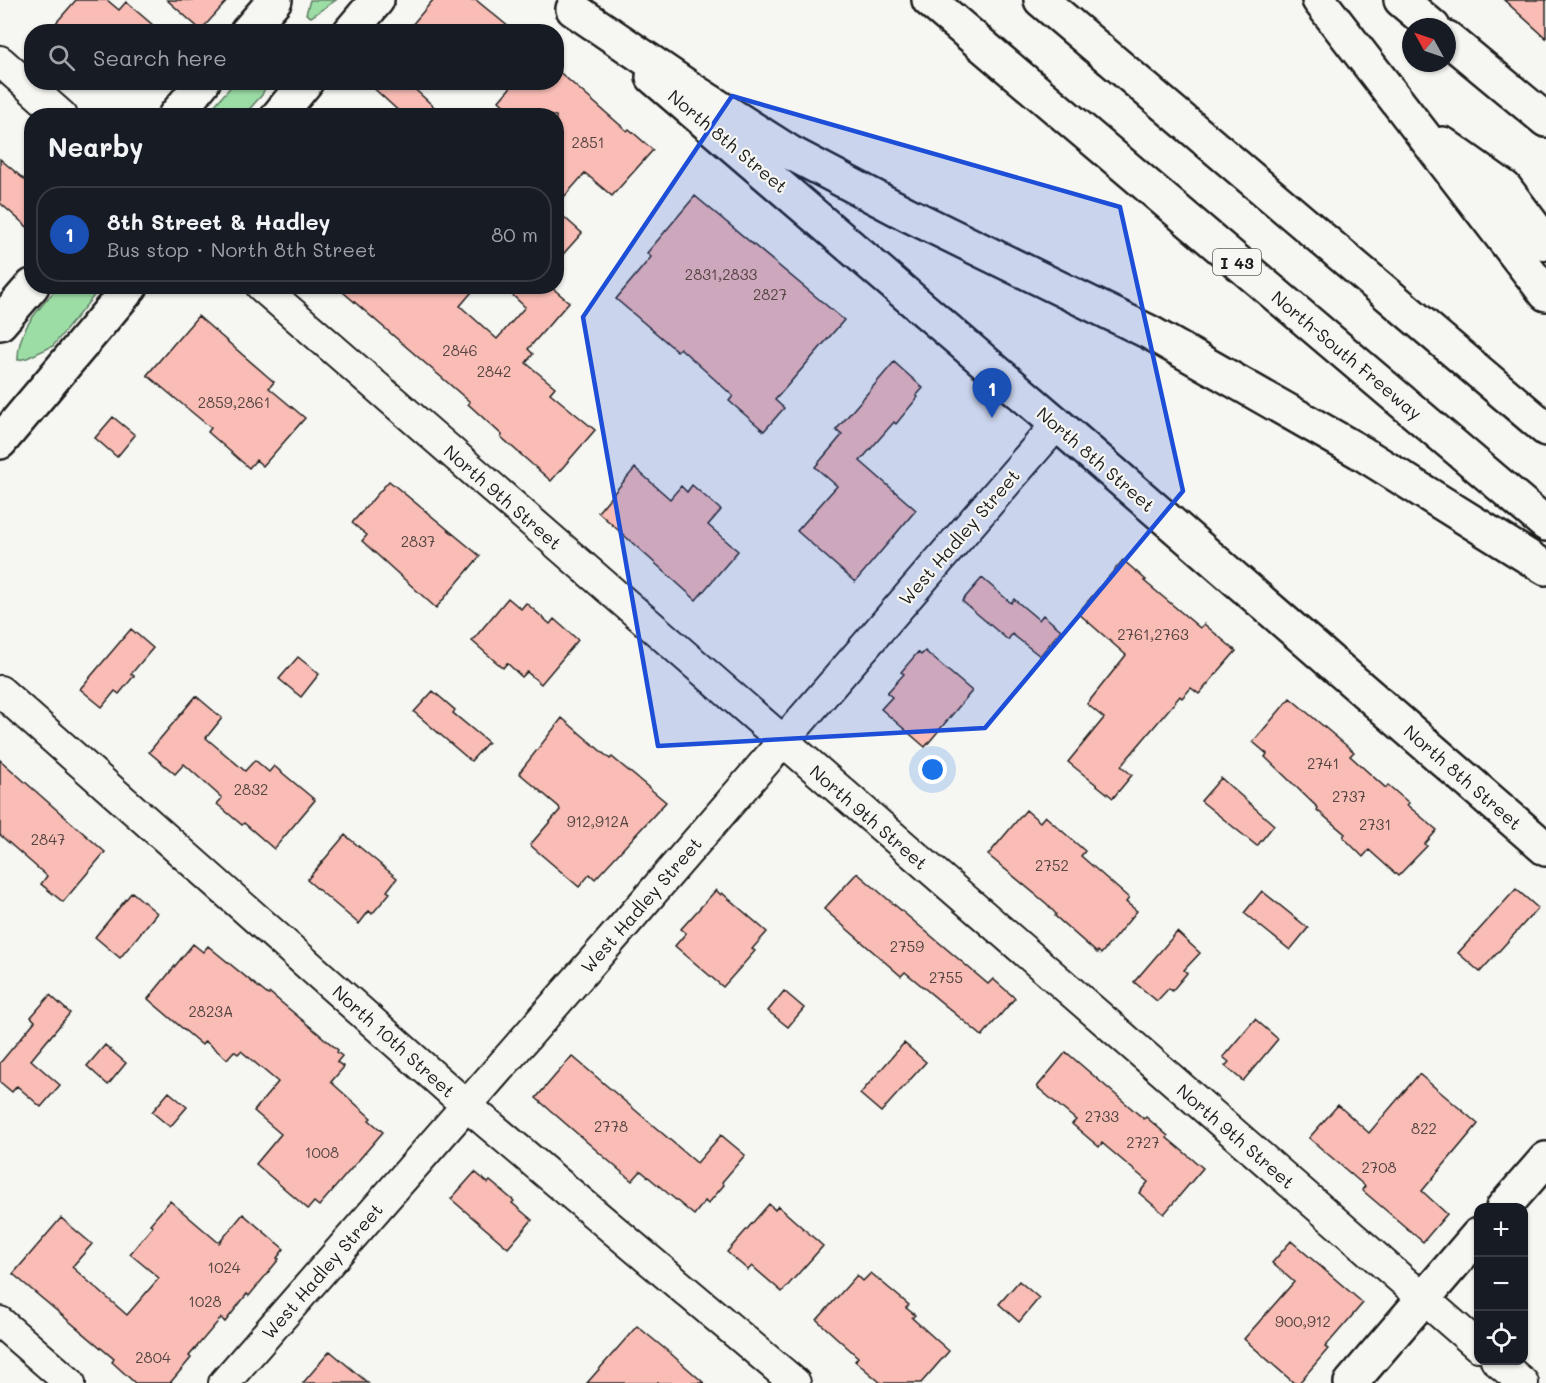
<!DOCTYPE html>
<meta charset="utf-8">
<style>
body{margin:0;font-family:Mali,sans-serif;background:#20242c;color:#f1f3f6}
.controls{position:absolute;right:18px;bottom:18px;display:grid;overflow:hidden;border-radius:12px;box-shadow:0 2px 4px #0004}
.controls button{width:54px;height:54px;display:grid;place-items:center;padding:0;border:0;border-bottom:2px solid #363941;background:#171b24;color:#f1f3f6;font:30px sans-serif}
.compass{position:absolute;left:1402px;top:18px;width:54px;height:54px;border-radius:50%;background:#171b24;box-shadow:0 2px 4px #0004;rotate:310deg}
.you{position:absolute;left:933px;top:770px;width:21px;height:21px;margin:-15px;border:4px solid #fff;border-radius:50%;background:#1a73e8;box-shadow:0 0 0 9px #1a73e833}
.badge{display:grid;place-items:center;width:39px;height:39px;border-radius:50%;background:#d1495b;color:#fff;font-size:20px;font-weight:700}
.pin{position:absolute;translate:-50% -50px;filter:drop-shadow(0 2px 3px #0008)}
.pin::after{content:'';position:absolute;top:32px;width:21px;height:18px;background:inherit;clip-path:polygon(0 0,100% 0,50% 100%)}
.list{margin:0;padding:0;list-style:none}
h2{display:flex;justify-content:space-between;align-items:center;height:78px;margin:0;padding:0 24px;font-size:26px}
h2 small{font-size:20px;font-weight:400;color:#9ea1a6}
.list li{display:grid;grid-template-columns:39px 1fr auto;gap:18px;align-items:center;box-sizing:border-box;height:96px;margin:0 12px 12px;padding:0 12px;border:2px solid #363941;border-radius:24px}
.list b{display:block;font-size:22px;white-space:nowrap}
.list p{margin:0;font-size:20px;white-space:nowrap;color:#9ea1a6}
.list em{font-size:20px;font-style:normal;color:#9ea1a6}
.icon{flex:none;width:33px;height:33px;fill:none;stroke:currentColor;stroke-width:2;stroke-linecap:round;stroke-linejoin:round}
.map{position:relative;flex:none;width:1546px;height:1383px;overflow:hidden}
.search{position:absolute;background:#171b24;box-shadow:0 2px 4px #0004;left:24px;top:24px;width:540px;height:66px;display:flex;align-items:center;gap:15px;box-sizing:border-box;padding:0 21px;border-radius:24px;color:#9ea1a6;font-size:22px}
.panel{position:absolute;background:#171b24;box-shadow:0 2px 4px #0004;left:24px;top:108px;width:540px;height:186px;border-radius:24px}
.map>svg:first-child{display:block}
.green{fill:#9cdda6;stroke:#5c7c61;stroke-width:1.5}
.building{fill:#f9bdb5;stroke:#1c1c1c;stroke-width:1.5}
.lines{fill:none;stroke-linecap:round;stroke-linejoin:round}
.minor-casing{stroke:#1c1c1c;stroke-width:34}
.tertiary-casing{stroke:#1c1c1c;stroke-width:38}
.secondary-casing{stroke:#1c1c1c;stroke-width:38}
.motorway-casing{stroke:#1c1c1c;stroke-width:38}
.minor{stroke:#f6f6f2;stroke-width:30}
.tertiary{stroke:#f6f6f2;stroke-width:33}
.secondary{stroke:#f6f6f2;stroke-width:33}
.motorway{stroke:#f6f6f2;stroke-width:33}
.marked{fill:#1d4ed8;fill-opacity:0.2;stroke:#1d4ed8;stroke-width:4.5;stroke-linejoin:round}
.labels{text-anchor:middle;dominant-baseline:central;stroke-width:4.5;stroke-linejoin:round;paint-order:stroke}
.number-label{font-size:15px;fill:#534442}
.shield{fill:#f6f6f2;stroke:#5d5d5c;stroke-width:1.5}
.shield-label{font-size:16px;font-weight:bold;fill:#1c1c1c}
.street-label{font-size:18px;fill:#1c1c1c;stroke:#f6f6f2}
</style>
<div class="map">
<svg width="1546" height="1383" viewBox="0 0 1546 1383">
<rect width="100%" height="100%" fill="#f6f6f2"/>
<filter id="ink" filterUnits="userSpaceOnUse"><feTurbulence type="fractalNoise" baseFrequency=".0167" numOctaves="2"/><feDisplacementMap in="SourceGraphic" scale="12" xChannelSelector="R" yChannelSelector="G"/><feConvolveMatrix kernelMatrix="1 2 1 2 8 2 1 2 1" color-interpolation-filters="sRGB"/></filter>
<g filter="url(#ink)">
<path class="green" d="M310,0H336L311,17L306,14Z
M234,83H267L262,95L244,115H206Z
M58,287H101L53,346L27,358L18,360C17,329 40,308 58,287Z"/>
<path class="building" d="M76,0H107L119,10L126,2L161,32H48Z
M167,0H228L201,30Z
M433,0H476L515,32H406Z
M1504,0H1546V38Z
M556,69L627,131L629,129L653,150L612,196L585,173L556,206V116H516L499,101L515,82H556Z
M367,82H407L444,116H404Z
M0,159L32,186V231L0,203Z
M695,196L844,320L775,400L784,408L764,431L729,401L733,396L680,348L677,351L616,299L651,257L647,253Z
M556,210L582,233L556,262Z
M336,286H477L460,306L497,339L525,307L503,286H550L569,302L528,349L533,354L526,363L555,387L550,393L595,430L551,481L501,437L502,435L468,404L470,402Z
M198,316L274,382L269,388L305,418L263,466L256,460L249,468L208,432L211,428L147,375Z
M894,362L923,388L916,396L918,397L896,424L894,422L860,461L916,510L855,582L797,531L837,486L815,467L842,435L836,430Z
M113,417L135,435L117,457L95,438Z
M635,468L670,499L681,486L687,492L692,485L721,510L708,525L738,551L696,600L598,512Z
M389,481L480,556L436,608L362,541L367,535L352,523Z
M1123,560L1146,580L1144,581L1200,628L1204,624L1236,651L1199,694L1191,688L1182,698L1180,696L1121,766L1132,775L1113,798L1068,762L1104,718L1087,704L1126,655L1078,613Z
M982,578L1011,603L1014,599L1039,620L1043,615L1061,630L1040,656L1012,634L1008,640L962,601Z
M508,598L521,609L526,603L550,624L554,619L578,640L541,684L527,672L522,677L507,663L503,668L472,641Z
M131,629L153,648L131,674L134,676L119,694L115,691L102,707L80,689Z
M925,651L972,691L925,747L881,709L892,697L887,693L904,674L901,672L918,652L921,655Z
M298,657L319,674L301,697L279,679Z
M433,691L455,710L453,713L488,742L471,761L414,712Z
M196,696L222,718L206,738L245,771L255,760L269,772L274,766L315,800L274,849L244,823L242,825L217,804L222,798L184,764L175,774L149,752Z
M1290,698L1354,752L1350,756L1386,788L1388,785L1409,803L1407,805L1437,830L1425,844L1427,846L1398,876L1369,850L1363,857L1343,837L1345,834L1317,810L1318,808L1265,757L1267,754L1253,742Z
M562,718L610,759L612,757L666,802L595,879L590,874L579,887L530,845L560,810L559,807L519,773Z
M0,760L105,852L63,902L41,884L47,876L0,835Z
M1221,778L1274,825L1257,846L1201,801Z
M1026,810L1040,822L1045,816L1085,851L1081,856L1129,898L1126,902L1137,911L1101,954L1098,951L1097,953L1055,916L1056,914L1047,904L988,855Z
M345,835L397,878L387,891L390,893L372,914L369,911L359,924L307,880Z
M857,873L988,984L993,979L1015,998L982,1036L905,972L901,976L824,909Z
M1516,889L1538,908L1480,972L1458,953Z
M716,890L721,895L722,893L767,932L752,949L755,951L723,987L675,946L686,933L681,929Z
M1262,891L1308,928L1290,950L1244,913Z
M132,892L157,913L120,958L95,937Z
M1177,932L1200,953L1184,970L1187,973L1172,991L1169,988L1157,1001L1134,982Z
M193,944L203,952L208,946L268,995L270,993L338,1050L337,1052L342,1056L337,1062L344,1067L331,1082L371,1118L369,1120L383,1132L319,1206L314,1202L308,1209L256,1164L281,1134L254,1111L278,1082L241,1051L238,1054L234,1051L227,1059L205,1041L202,1045L148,999Z
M784,991L804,1008L788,1027L768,1011Z
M50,995L70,1013L31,1060L60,1085L41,1107L17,1086L12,1092L0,1082V1063L35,1021L31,1017Z
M1255,1019L1278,1039L1243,1081L1225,1066L1229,1062L1223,1057Z
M904,1043L926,1062L881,1112L860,1094Z
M105,1045L126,1063L108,1085L87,1066Z
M1066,1052L1144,1119L1146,1117L1168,1136L1167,1138L1203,1168L1164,1214L1139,1193L1148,1182L1102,1143L1099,1147L1072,1124L1076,1120L1037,1087Z
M572,1056L697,1163L721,1135L745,1155L722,1182L724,1185L708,1204L705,1201L694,1215L641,1171L632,1181L536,1098Z
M1419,1074L1478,1124L1422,1191L1447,1214L1423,1242L1362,1190L1365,1186L1309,1138L1338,1105L1369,1133Z
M169,1092L187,1107L170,1127L152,1112Z
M475,1172L488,1183L490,1181L514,1201L512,1203L532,1220L508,1248L451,1199Z
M170,1201L219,1243L243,1214L284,1249L277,1258L279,1259L249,1296L247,1294L225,1322L221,1318L189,1356L191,1358L170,1383H135L112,1362L114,1359L13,1274L61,1218L92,1244L72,1267L127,1315L159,1278L130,1254L153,1226L150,1224Z
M769,1204L775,1210L778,1206L823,1246L782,1292L752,1266L748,1270L727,1252Z
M1291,1241L1363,1303L1325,1347L1328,1349L1299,1383H1294L1244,1339L1294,1282L1272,1263Z
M871,1273L909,1305L906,1308L915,1315L912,1318L949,1351L921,1383H881L855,1361L858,1357L817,1320L857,1275L863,1281Z
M1019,1281L1039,1298L1019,1322L999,1304Z
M637,1326L670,1353L704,1383H587Z
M330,1351L368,1383H303Z"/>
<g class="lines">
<g class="minor-casing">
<path id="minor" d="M0,61L62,116
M261,286L1478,1346
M0,691L466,1105L795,1383
M0,1322L70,1383
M1496,1360L1523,1383
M224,1383L627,922L1057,424"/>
</g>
<g class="tertiary-casing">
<path id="tertiary" d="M1401,0L1433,27
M1447,38L1546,120
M653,77L1057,424L1546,849
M1503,1208L1546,1159
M1351,1383L1478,1235"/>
</g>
<g class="secondary-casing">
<path id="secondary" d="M247,32L275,0
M350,32L377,0
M175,116L203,82
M278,116L306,82
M0,323L32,286
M0,442L131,286"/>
</g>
<g class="motorway-casing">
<path id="motorway" d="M929,0L1546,524
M1041,0L1546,429
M1319,0L1546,294
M573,9L692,90L789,152L907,214L1149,332L1360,452L1546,568
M1443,144L1505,188L1546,243"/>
</g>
<use href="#minor" class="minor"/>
<use href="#tertiary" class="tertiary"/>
<use href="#secondary" class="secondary"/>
<use href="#motorway" class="motorway"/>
</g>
</g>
<path class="marked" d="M732,96L1120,207L1183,491L985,728L658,746L583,317Z"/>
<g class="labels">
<g class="number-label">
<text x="588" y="142">2851</text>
<text x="721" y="274">2831,2833</text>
<text x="770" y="294">2827</text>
<text x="460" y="350">2846</text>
<text x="494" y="371">2842</text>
<text x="234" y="402">2859,2861</text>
<text x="418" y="541">2837</text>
<text x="1153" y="634">2761,2763</text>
<text x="1323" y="763">2741</text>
<text x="251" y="789">2832</text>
<text x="1349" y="796">2737</text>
<text x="598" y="821">912,912A</text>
<text x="1375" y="824">2731</text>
<text x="48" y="839">2847</text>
<text x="1052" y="865">2752</text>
<text x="907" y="946">2759</text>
<text x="946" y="977">2755</text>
<text x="211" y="1011">2823A</text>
<text x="1102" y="1116">2733</text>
<text x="611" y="1126">2778</text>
<text x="1424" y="1128">822</text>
<text x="1143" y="1142">2727</text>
<text x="322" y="1152">1008</text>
<text x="1379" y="1167">2708</text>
<text x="224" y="1267">1024</text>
<text x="205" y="1301">1028</text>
<text x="1303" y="1321">900,912</text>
<text x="153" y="1357">2804</text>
</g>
<rect class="shield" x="1213" y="249" width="48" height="26" rx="4.5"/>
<g class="shield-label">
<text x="1237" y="262">I 43</text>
</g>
<g class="street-label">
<text transform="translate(728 141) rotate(40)">North 8th Street</text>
<text transform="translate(1347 355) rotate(40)">North-South Freeway</text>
<text transform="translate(1096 459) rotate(41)">North 8th Street</text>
<text transform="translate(503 497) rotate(41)">North 9th Street</text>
<text transform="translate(959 537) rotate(-49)">West Hadley Street</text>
<text transform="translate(1463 777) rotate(41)">North 8th Street</text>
<text transform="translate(869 817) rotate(41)">North 9th Street</text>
<text transform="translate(641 905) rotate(-49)">West Hadley Street</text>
<text transform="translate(394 1041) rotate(42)">North 10th Street</text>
<text transform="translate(1236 1136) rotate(41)">North 9th Street</text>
<text transform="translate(322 1271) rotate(-49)">West Hadley Street</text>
</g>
</g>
</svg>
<div class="controls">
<button>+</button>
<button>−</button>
<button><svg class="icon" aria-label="locate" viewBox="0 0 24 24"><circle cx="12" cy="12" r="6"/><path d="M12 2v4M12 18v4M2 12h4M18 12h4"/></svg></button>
</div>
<svg class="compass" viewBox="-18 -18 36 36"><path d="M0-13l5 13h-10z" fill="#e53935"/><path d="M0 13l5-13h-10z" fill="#9ea1a6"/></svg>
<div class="you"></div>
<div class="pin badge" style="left:992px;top:418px;background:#1a4fb4">1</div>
<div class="search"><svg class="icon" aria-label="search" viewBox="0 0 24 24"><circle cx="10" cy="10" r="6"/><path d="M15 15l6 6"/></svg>Search here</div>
<section class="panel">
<h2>Nearby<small></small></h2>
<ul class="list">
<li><span class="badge" style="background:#1a4fb4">1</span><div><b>8th Street &amp; Hadley</b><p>Bus stop · North 8th Street</p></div><em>80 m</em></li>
</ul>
</section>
</div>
